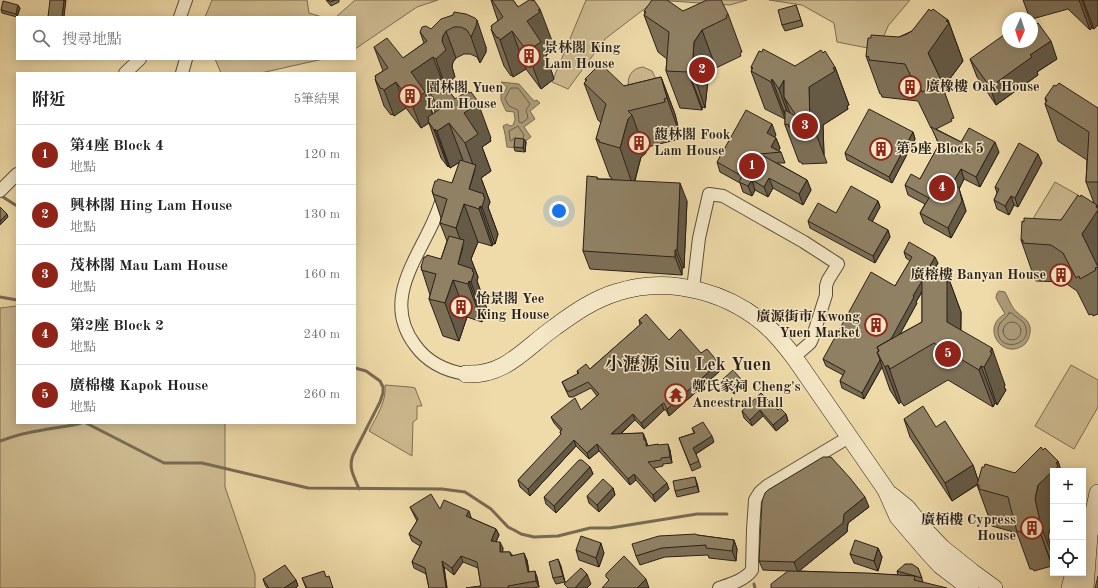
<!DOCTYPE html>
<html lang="zh-TW">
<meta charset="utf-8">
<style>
body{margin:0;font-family:"Old Standard TT","Noto Serif TC",serif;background:#f2f2f2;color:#222}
.controls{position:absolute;right:12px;bottom:12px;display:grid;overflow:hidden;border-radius:0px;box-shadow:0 2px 10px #0003}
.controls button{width:36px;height:36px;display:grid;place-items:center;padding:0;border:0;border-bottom:1px solid #e0e0e0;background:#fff;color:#222;font:20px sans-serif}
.compass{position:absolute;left:1002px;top:12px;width:36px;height:36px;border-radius:50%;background:#fff;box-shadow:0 2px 10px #0003;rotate:183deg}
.you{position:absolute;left:559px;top:211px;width:14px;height:14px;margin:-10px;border:3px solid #fff;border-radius:50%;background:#1a73e8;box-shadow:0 0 0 6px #1a73e833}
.badge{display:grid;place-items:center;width:26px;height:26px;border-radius:50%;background:#8f2418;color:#fff;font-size:13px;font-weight:700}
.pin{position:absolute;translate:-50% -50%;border:2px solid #fff;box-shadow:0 1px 4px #0006}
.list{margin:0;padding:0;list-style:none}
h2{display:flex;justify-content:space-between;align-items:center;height:52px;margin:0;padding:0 16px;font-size:17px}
h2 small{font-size:13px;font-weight:400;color:#767676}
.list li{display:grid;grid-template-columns:26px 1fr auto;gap:12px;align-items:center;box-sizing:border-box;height:60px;padding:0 16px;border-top:1px solid #e0e0e0}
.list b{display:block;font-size:15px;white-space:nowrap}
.list p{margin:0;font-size:13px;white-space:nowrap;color:#767676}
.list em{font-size:13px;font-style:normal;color:#767676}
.icon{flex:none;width:22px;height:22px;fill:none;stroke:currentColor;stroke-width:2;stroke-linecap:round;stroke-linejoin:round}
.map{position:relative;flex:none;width:1098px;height:588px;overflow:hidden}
.search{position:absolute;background:#fff;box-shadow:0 2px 10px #0003;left:16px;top:16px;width:340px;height:44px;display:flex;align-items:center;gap:10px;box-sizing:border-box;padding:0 14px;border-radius:0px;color:#767676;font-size:15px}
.panel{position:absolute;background:#fff;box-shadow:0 2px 10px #0003;left:16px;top:72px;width:340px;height:352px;border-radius:0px}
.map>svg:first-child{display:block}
.green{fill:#cebb91;stroke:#7c6e55}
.water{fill:#ac9b78;stroke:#786a52}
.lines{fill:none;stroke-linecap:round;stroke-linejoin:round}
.shore{stroke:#6b5e48;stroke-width:1}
.stream{stroke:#786a52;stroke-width:3}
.street-casing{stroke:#5b4f3d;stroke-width:14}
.secondary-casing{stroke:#2a2019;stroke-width:18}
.street{stroke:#f5e8c7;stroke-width:12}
.secondary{stroke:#f5e8c7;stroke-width:17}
.wall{fill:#7c6f56;stroke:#2a2019;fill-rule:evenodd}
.shaded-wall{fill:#655a46;stroke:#2a2019}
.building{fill:#908164;stroke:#2a2019}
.labels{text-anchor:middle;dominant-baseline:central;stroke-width:3;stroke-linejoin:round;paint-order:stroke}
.poi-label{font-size:14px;font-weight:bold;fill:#2a2019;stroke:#f5e8c7;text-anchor:start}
.district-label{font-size:18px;font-weight:bold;fill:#2a2019;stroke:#f5e8c7}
</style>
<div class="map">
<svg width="1098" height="588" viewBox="0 0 1098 588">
<rect width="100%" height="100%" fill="#efdba9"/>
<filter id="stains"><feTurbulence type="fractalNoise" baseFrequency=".005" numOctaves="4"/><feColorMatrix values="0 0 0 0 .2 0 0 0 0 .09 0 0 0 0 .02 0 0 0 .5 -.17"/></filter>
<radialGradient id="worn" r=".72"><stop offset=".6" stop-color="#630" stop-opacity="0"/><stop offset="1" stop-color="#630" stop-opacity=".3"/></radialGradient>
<path class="green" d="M212,0H307L309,13L322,17H205Z
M355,0H438L417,7L355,49V17H336Z
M586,0H747L730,5L656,0L605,39L568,89L552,82Z
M769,0H910L888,26L878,50L837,42L834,23L802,5Z
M215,59H323L261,73H221Z
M643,67L652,71L656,79L629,88C626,77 632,68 643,67Z
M1055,182L1078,195L1055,236L1031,222Z
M17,306V423H225V487L255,574V588H0V308Z
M1071,365L1098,380V407L1074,449L1035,426Z
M385,385L410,387L415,388L422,406H417V419L413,422L412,456L369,431C376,417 387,401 385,385Z"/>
<path class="water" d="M501,82L519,84L533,100L535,101L537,100L540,103L530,111L535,119L524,127L531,137L516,148L507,147C506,140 505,132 503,126L507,124L510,126L513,125L515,120L514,112L506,111L501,100V94L504,93L507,87Z
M999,291L1005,292C1009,299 1012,309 1018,313C1023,318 1028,319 1030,327C1031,332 1029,340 1025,344C1004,362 979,328 1005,314L996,298L997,293Z"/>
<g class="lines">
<path class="shore" d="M511,88H518L530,104L526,110L528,118L522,123L519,122L518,110L509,106L505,99Z
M514,138L512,141L510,140L509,131L518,126L524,135L523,138
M1009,313H1012C1016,318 1022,319 1025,325C1034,346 998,353 998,331C998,321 1006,320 1009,313Z
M1003 331a9 9 0 1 1 18 0a9 9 0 1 1-18 0Z"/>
<path class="stream" d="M3,197L17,206
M0,297L17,300
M355,368L366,371L380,381L383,387V393L380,402L353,455C348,468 354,476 359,489
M86,423L164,463H202L308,488L442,489L465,492L491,509L508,527L514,530L521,534L534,537L558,536L590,528H610L697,514H727
M0,441C14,436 28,432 43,430C56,427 68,427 81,423
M754,584L755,588"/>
<g class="street-casing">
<path id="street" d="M180,17L186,0
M125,73L140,59
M182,73L186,59
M0,191L17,174
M443,195C431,246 376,293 415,345C428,363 445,371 466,374
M693,289L699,238L709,194L723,196L804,242L838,264L828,280L826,286V295L812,339L810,343L794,357
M719,588C731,584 745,580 752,570L753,530L755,500L760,492L767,486L849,437"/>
</g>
<g class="secondary-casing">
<path id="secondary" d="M466,374C506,376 525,348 555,327C574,313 594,299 618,292C671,275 733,293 772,331C780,339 787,348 794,357L886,490L898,517L928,552L940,565L970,588
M891,495L907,508L924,529L942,548L972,572L994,588
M1070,588L1074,573
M1085,588L1089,535L1098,493"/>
</g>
<use href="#street" class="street"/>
<use href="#secondary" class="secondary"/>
</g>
<path class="wall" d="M326,0H339V2L331,6Z
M491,0H513L518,7L554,46L552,47L554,50L546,55L554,79L541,89L526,69L513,77L512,75L511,76L504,66L491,29L492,28L491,26L498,21Z
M1023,0H1098L1094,29L1092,28L1090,30L1068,9L1032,19L1031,16H1029Z
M796,5L803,26L785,31L782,25Z
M20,8L17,17L2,13L1,10Z
M644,11H683L728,14L742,52L740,53L741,56L716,68L708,80L705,108L702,107V110L680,108L666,71L667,59L658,52L644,15L645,13Z
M931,11L948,20L963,61L943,88L954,118L951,119L952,121L936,129L961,142L999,152L980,187L964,179L959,189L962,198L966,211L951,238L924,223L920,213L925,204L908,195L905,185L920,179L939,145L932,128H931L918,101L882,97L881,94H880L866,56L899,37L912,31Z
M453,15L486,47V52L480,63L477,57L470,54H464L456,58L453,62L452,67L455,77L445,86L455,99L491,138L490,139L491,141L482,147L491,171L481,178L490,202L488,207L498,234L495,244H493L492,246L478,242L471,259L478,277L477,281L487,309L484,319H482V322L467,317L459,341L443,336L429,299L430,295L421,267L426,257L441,259L447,241L440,223L441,218L432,191L452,183L460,162L450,168L449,166L448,167L441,158L429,123L421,128L406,108L394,116L392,114L391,115L384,106L375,79H376L375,76L383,71L374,47L403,58L424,43L420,32L431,29ZM428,93L435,112L433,114L426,95Z
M970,59H1057L1037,72L1038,75L996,105L977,77Z
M795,66L835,67L849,105L847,106L848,109L823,125L824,155L827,163L802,164L801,162H799L785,125V119L765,109L751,71L752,70L751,67Z
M661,77L675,114L680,135L678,136L679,139L644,148L646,153L641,157L635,181L687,201L684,268H682V275L590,269L583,251L597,177L598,179H612L611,177H610L596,139L601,123L598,120L584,83L586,81L585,79L624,86Z
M1045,98L1098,108V314L1093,316L1092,314L1089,315L1077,291L1064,282L1036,281L1035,277H1034L1021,240L1061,220L1080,197L1094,203L1086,182L1087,160L1058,141L1045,104L1046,102Z
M913,132L915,139L892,183L847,160L845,153Z
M776,135L774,137L776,138L780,148L778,151L781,152L785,163H777L807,180L811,190L803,205L773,188L768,197L755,190L752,196L743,192L740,183L720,172L717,162Z
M524,139L526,142L525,152L515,151L514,147Z
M1042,163L1018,207L1014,205L1009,215L997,209L994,200L997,193L995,187Z
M878,201L880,207L872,222L888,230L890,237L875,263L810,228L808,221Z
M904,252L938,263L933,271H943L944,274H947L961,312V330L1005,385L1004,387L1006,390L997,405L995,403L993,407L948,380L904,406L901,402L899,404L890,390L882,367L864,399L842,388L840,381L843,375L826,366L823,359L895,286L910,261L906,258ZM922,292V322L900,334L917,303L916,302Z
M639,320L669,340L701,353L719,363L721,370L669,416L666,410H664L644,429L635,420L621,434L643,433L648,446L658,445L670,450L672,463L663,464V466L654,468L669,489L655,502L636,480L630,485L599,451L589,459L576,446L530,496L520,487L518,480L561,435L560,432L561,431L554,423L551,417L581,410L597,396L591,388L573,397H569L562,382L578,374L577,371L590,369L640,325Z
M723,379H741L744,385L734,394L726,385Z
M778,410L786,414L788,421L776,431L763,416L752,426L744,418L742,411Z
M904,419L936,427L973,465L978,480L1015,473L1043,450L1058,461L1061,471H1053L1052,522L1048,536L1053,556V564H1052V566L1034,571L1033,569H1030L1017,533L992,526L977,485L952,501L910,437Z
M692,428L714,442L696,454L701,467L692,471L679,438L694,433Z
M590,467L593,474L556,513L546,504L544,497Z
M697,483L699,492L677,497L675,491Z
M613,488L615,495L599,512L589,503L587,496Z
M410,507L440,509L471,517V518L496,529L499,535L496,542L503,548L502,552H510L512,555L527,560L529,572L537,577L539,587L533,588H466L481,586L478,568L463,562L454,575L444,567L447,588H429L426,574L414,568L412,562L420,546L412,541L409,534L417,521Z
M869,507L848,523L847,532L799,571L898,575L897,571L918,568L923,582L787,571L763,570L759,561Z
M697,535L734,540L737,549L736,561L709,558L708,555L665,557L640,565L636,556Z
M878,548L882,557L878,571L854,563L850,554Z
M576,550L604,553L599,567L579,560Z
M558,559L565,582L556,584L553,578Z
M326,577L333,588H306L302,578Z
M263,579L296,580L298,586L296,588H267L265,585Z"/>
<path class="shaded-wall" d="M64,0H66L64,17H62Z
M1079,0H1082L1092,28L1090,30Z
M1083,0H1098V25L1094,29Z
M18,5L20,8L17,17L16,14Z
M540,9L554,46L552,47L554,50L546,55L554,79L541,89L527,51V21Z
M477,20L486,47V52L480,63L471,37Z
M948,20L963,61L943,88L941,80L928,53Z
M702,30L716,68L708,80L705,108L692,70L694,42Z
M446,31L456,58L453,62L452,67L455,77L445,86L436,59L442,41L443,36Z
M512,31L526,69L513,77L500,40Z
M1051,41L1057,59L1037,72L1038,75L996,105L990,87L1030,55Z
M433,57L443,83L427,88L428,93L426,95L434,119L428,117L430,122L428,121L429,123L421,128L411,102V72Z
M835,67L849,105L847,106L848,109L823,125L824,155L813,126H811L810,124L809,87Z
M688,70L702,107V110L688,72Z
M661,77L675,114L680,135L667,98Z
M772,79L786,117L785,119L771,82Z
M784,80V97L794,124L792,126L779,89Z
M396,82L406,108L394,116L384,90Z
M477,100L491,138L490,139L491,141L482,147L491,171L481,178L490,202L488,207L498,234L495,244L482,207L480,206L493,244L492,246L479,209L469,189L475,170L465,143L464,113Z
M632,115L646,153L641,157L633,186L620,148L628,119Z
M449,123L463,160L450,168L437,131Z
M772,124L776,135L771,143L767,133Z
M435,129L449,166L448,167L434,130Z
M913,132L915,139L892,183L889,177Z
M776,138L780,148L778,153L771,147Z
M524,139L526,142L525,152L523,148Z
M995,142L999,152L980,187L976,177Z
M1038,154L1042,163L1018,207L1015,198Z
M961,169L964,179L959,189L962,198L966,211L951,238L948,228L952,184Z
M769,178L773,188L768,197L764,187Z
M752,180L755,190L752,196L748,186Z
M807,180L811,190L803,205L799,194Z
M680,183L687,201L684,268L677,250Z
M1011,196L1014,205L1009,215L1005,206Z
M878,201L880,207L870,226L868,219Z
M464,204L478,242L471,259L478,277L477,281L487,309L484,319L471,282L469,281L482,319V322L468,284L458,264L463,247L456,228Z
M1097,205L1098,208V267L1095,268L1082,234Z
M7,214L8,217L0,225V221Z
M888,230L890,237L875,263L873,256Z
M675,250L682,268V275L675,257Z
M935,257L938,263L916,302L917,303L884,363L881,357L913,296Z
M943,271L947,283V274L961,312L960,359L947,322Z
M453,280L467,317L459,341L445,303Z
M992,348L1005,385L1004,387L1006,390L997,405L984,367L990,352Z
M880,360L882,367L864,399L862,393Z
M719,363L721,370L669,416L667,409Z
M888,365L901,402L899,404L885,367Z
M981,366L995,403L993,407L979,370Z
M741,379L744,385L734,394L731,388Z
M662,404L664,410L644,429L641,423Z
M760,410L763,416L752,426L750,420Z
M633,414L635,420L614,440L611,434Z
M786,414L788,421L776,431L773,425Z
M643,433L646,440V444V441L648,447V452L644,440Z
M712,436L714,442L695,454L693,448Z
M574,440L576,446L530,496L528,489Z
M597,444L599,451L589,459L587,453Z
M668,444L670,450L672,463L670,457Z
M1058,461L1061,471H1053V521L1052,522L1048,536L1053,556V558L1041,526L1035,499L1038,485Z
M973,465L979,483L952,501L945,483Z
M590,467L593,474L556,513L554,506Z
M634,474L636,480L630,485L628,479Z
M695,477L697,483L699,492L697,486Z
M667,483L669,489L655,502L653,495Z
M613,488L615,495L599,512L597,505Z
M865,497L869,507L848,523L847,532L798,572L794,562L844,514Z
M469,511L471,517L469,523L466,516Z
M1038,527L1052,564V566L1039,529Z
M496,529L499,535L493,548L491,541Z
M734,540L737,549L736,561L732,551Z
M500,542L503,548L502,559L500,552Z
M601,543L604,553L599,567L596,558Z
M878,548L882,557L878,571L874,561Z
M524,553L527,560L530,579L528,572Z
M461,556L463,562L454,575L452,568Z
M558,559L561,566L565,582L563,576Z
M442,561L444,567L447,588H446Z
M535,571L537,577L539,587L536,581Z
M587,574L591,584L587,588H575Z
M646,579L649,588H637Z
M296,580L298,586L296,588H284Z"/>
<path class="building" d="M50,0H64L62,17H48Z
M328,0H335L330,2Z
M492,0H513L518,7L529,0H532V1L534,0L540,9L538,10L540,12L527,21L541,42L527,51L512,31L500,40L498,37L497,38L491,29L492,28L491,26L503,17Z
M652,0H667L683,11L707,0H721L728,14L726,16L727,18L702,30L694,42L692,70H688V72L666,71L669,32L644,15L646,12L644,11Z
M3,1L18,5L16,14L1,10Z
M796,5L801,20L782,25L778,10Z
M929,9L931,11L933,9L948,20L946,21L949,23L928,53L941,80L938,82L939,84L922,92L921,89L918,91L905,64L869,60V57L866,56L868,38H871V35L899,37L907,34L912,31Z
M454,12L466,14L475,18L477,20L476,26L471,37L467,30L461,27H454L446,31L443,36L442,41L446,50L436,59L433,57L411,72L425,92L411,102L396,82L384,90L382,88L381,89L375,79L376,78L375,76L388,68L374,47L387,38L403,58L427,41L420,32L422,27L426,26L431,29L441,19L453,15Z
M1038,23L1051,41L1030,55L1032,57L990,87L970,59L1008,32V42H1032V27Z
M763,49L795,66L821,50L823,53L825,51L835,67L833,68L835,71L809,87L810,124H809L813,126L789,127L788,124L785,125V110L797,117L784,97V80L779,89L772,79L771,82L751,71L753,68L751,67L759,51L762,52Z
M602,65L624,86L661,77L667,98L664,99L665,102L628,111L632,115L628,119L620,148L599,142V140L596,139L606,104L584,83L587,80L585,79L598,66L600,67Z
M440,79L455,99L468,91L469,93L471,92L477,100L475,102L477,104L464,113L478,134L465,143L449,123L437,131L435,129L434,130L428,121L429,120L428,117L440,109L427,88Z
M1059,83L1098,108V182H1086L1089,132L1045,104L1047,100L1045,98L1054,85L1056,86Z
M869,109L913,132L889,177L845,153Z
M746,110L772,124L767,133L776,138L771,147L781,152L760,154L807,180L799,194L769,178L764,187L752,180L748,186L739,182L742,176L717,162Z
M931,127L961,142L969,128L995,142L976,177L961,169L952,184L959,188L962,201L948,228L920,213L929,198L905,185L911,174L920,179L939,144Z
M515,138L524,139L523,148L514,147Z
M1019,143L1038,154L1015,198L1011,196L1005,206L994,200L999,189L995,187Z
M460,160L476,165L469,189L484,194L483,196L485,197L482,207L480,206L479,209L464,204L456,228L440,223L447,199L433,194V192L432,191L435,181H437L438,179L452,183Z
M587,176L597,177V179L680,183L677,250H675V257L583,251Z
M851,186L878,201L868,219L888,230L873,256L808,221L818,203L836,213Z
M1078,195L1080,197L1081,195L1097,205L1096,207L1098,208V210L1082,234L1098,267L1095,268L1096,270L1080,279L1079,276L1076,278L1063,253L1051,245L1023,243V240H1021L1022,221L1024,222V218L1061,220Z
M0,207L7,214L0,221Z
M449,236L464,240L458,264L473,269L472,271L474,272L471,282L469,281L468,284L453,280L445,303L429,299L436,274L421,270L422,268L421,267L424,257H426L427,255L441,259Z
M909,242L935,257L927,271H926L925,274H922V281L913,296L914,297L891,339L877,347L879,351L877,352L880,360L862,393L840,381L845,371L823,359L871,272L895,286L912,257L904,252Z
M926,271H943V274H947V322L992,348L990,352L992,353L984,367L981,366L979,370L934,343L890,369L888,365L885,367L877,352L879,351L877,347L922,322V274H926Z
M646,314L669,340L680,329L701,353L707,349L719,363L667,409L664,403L662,404L641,423L633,414L611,434L643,433L644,440L646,441V446L658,444V445L668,444L670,457L661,458V460L648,462L667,483L653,495L634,474L628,479L597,444L587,453L574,440L528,489L518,480L561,434L560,432L562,429L551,417L575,398L581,410L599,394L588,382L570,391H567L562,382L579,373L577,371L586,364L590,369L642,323L639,320Z
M733,370L741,379L731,388L723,379Z
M761,393L778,410L780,408L786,414L773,425L760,410L750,420L742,411Z
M923,406L936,427L945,421L973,465L945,483L904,419Z
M703,422L712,436L693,448L699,461L690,465L679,438L695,433L692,428Z
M1041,447L1043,450L1045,448L1058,461L1056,463L1058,466L1038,485L1035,499L1041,526L1038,527L1039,529L1021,533L1020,531L1017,532L1008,497L979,489V485H977L982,467H984L985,464L1015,473Z
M823,457H831L850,478L865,497L844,514L843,523L794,562L759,561L762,501L765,493L768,490Z
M579,460H582L590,467L554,506L544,497Z
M695,477L697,486L675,491L673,481Z
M603,479L613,488L597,505L587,496Z
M431,494L440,509L444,500L469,511L466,516L496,529L491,541L500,542V552H510L511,556L524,553L528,572L535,571L536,581L508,586V588H466L481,586L477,562L461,556L452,568L442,561L446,588H429L425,568L412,562L422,542L409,534L418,519L410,507Z
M696,534L697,535L734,540L732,551L706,548V545L662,548L636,556L632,544L659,536Z
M581,536L601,543L596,558L576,550Z
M855,540L878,548L874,561L850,554Z
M624,556L646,579L637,588H602L609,580L606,577V574Z
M558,559L563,576L553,578L549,562Z
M905,564H912L918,568L922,578L897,571Z
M285,565L296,580L284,588H269L263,579Z
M581,568L587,574L575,588H568L564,584Z
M324,571L326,577L329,576L333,588H307L302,578Z
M788,571L867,573L915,576L914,580L947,588H771V584Z
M1098,576V588H1095Z"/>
<defs>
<g id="building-ring" transform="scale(1.15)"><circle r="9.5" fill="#f5e8c7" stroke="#8f2418" stroke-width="1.5"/><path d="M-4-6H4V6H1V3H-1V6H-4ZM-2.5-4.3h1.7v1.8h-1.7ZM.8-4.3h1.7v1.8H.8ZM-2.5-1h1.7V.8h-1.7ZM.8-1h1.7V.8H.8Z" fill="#8f2418"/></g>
<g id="temple-ring" transform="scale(1.15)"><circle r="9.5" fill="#f5e8c7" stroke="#8f2418" stroke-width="1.5"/><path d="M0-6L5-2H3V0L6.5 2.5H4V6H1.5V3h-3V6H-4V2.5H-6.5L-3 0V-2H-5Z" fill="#8f2418"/></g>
</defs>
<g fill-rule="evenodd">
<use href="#building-ring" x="529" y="56"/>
<use href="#building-ring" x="910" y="87"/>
<use href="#building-ring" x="410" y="96"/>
<use href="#building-ring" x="639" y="143"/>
<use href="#building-ring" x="881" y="149"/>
<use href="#building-ring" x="1061" y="275"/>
<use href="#building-ring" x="461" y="307"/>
<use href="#building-ring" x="876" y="325"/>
<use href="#temple-ring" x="676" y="395"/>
<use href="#building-ring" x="1032" y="528"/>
</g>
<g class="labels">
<g class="poi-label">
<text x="544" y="48">景林閣 King<tspan x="544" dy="16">Lam House</tspan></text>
<text x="926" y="87">廣橡樓 Oak House</text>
<text x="426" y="88">園林閣 Yuen<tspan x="426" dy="16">Lam House</tspan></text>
<text x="654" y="135">馥林閣 Fook<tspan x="654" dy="16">Lam House</tspan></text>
<text x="896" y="149">第5座 Block 5</text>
<text x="1046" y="275" text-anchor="end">廣榕樓 Banyan House</text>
<text x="476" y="299">怡景閣 Yee<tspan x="476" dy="16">King House</tspan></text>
<text x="860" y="317" text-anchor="end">廣源街市 Kwong<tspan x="860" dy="16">Yuen Market</tspan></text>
<text x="692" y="387">鄭氏家祠 Cheng's<tspan x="692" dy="16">Ancestral Hall</tspan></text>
<text x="1016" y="520" text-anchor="end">廣栢樓 Cypress<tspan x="1016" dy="16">House</tspan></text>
</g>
<g class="district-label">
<text x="688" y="365">小瀝源 Siu Lek Yuen</text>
</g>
</g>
<rect width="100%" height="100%" filter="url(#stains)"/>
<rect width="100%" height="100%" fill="url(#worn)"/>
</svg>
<div class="controls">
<button>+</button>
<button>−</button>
<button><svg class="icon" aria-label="locate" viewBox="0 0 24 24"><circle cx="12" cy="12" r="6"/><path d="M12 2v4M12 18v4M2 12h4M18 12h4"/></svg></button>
</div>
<svg class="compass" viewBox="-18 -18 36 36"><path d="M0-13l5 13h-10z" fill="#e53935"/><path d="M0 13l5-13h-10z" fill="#767676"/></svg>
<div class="you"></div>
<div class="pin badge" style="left:752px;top:166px">1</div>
<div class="pin badge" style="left:702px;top:70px">2</div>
<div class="pin badge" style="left:805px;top:126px">3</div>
<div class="pin badge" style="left:942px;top:188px">4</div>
<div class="pin badge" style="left:948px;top:354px">5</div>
<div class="search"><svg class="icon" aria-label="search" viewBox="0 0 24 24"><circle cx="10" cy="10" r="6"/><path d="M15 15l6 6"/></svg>搜尋地點</div>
<section class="panel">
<h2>附近<small>5筆結果</small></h2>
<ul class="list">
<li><span class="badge">1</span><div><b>第4座 Block 4</b><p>地點</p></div><em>120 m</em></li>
<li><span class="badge">2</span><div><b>興林閣 Hing Lam House</b><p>地點</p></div><em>130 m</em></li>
<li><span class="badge">3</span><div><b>茂林閣 Mau Lam House</b><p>地點</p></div><em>160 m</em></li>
<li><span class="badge">4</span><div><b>第2座 Block 2</b><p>地點</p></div><em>240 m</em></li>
<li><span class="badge">5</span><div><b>廣棉樓 Kapok House</b><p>地點</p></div><em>260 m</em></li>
</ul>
</section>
</div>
